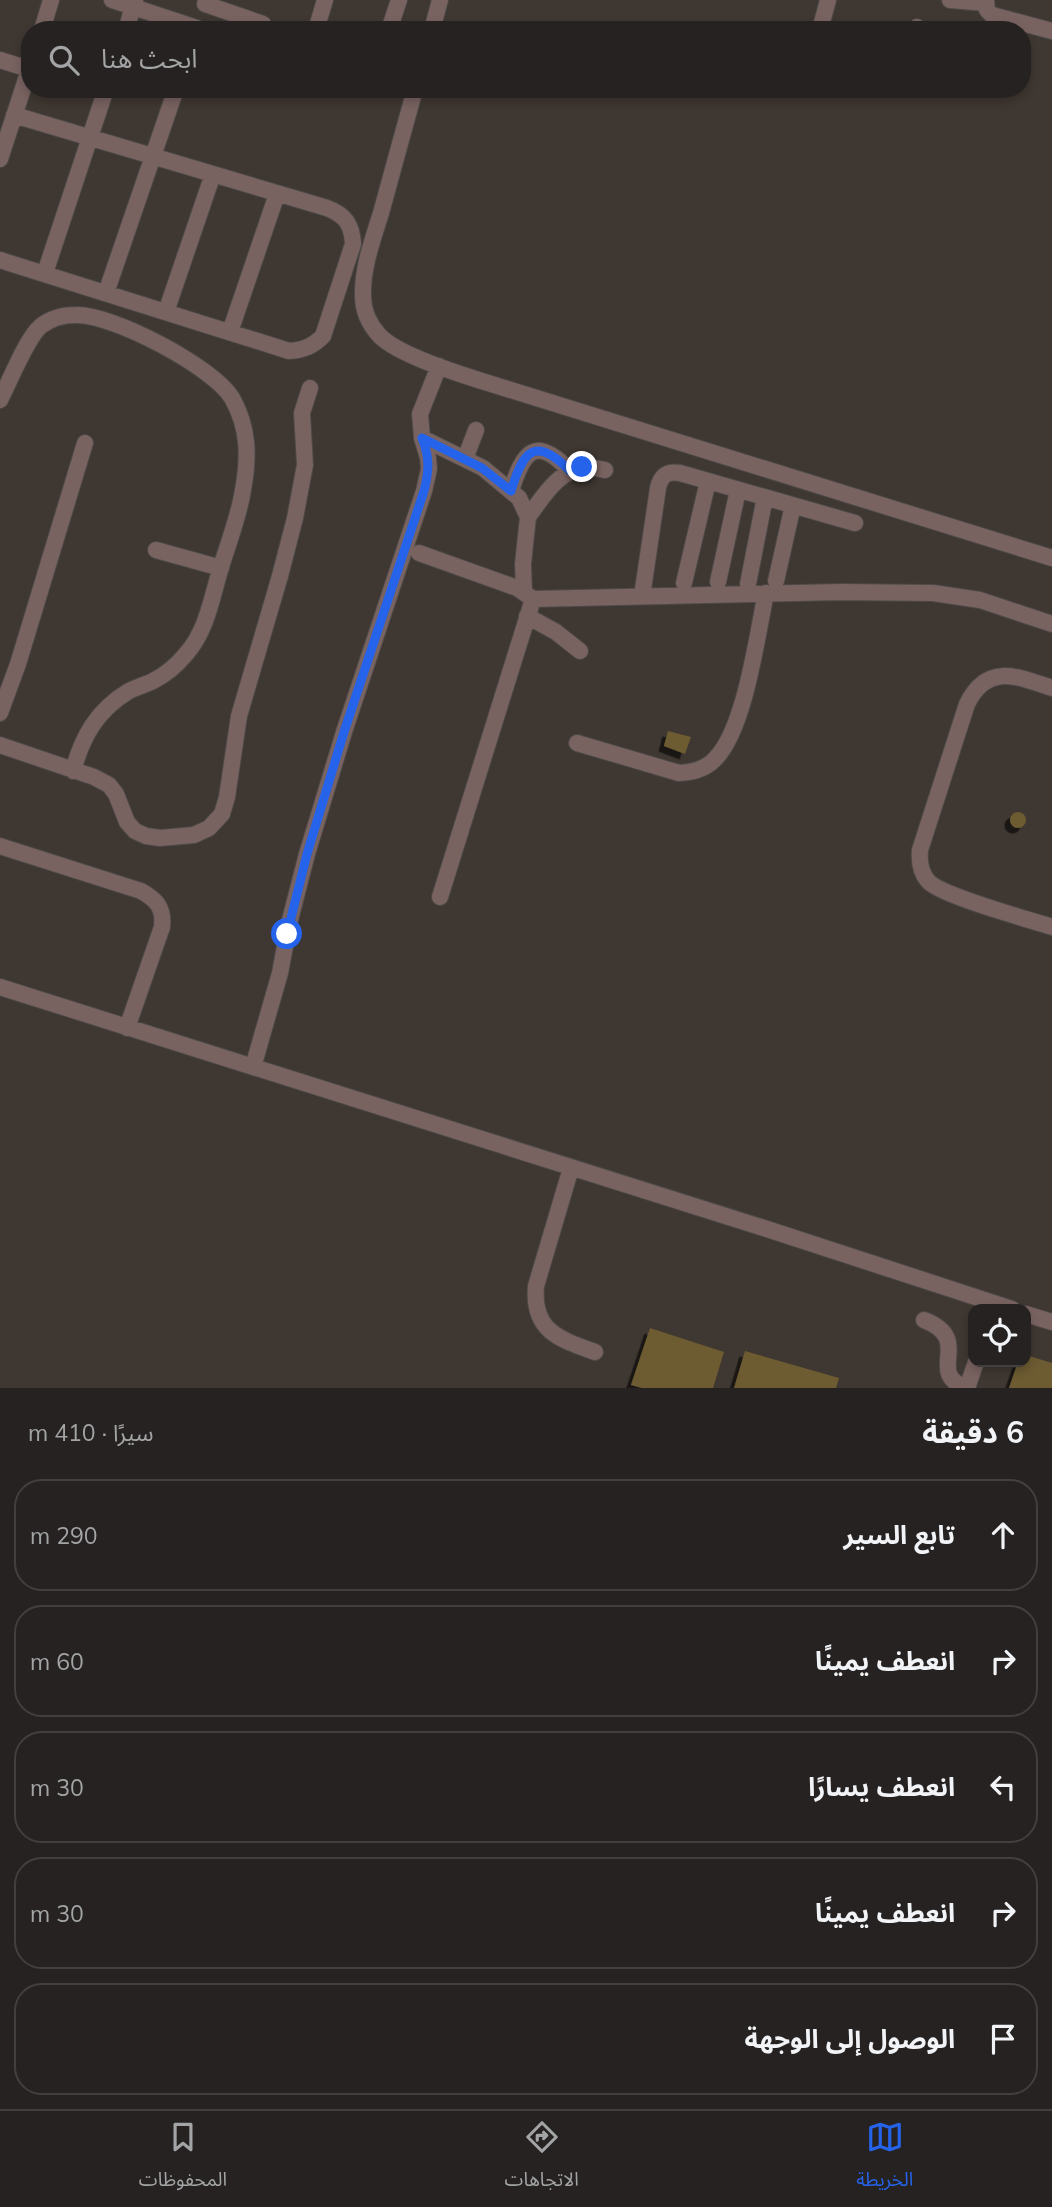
<!DOCTYPE html>
<html lang="ar">
<meta charset="utf-8">
<style>
body{margin:0;font-family:Mulish,"Noto Sans Arabic",sans-serif;background:#2d2a2a;color:#f1f3f6;direction:rtl}
.controls{position:absolute;right:21px;bottom:21px;display:grid;overflow:hidden;border-radius:14px;box-shadow:0 4px 10px #0003}
.controls button{width:63px;height:63px;display:grid;place-items:center;padding:0;border:0;border-bottom:2px solid #423f3f;background:#252221;color:#f1f3f6;font:35px sans-serif}
.stop{position:absolute;width:21px;height:21px;margin:-16px;border:5px solid #2563eb;border-radius:50%;background:#fff}
.stop.end{background:#2563eb;border-color:#fff;box-shadow:0 2px 7px #0008}
.list{margin:0;padding:0;list-style:none}
h2{display:flex;justify-content:space-between;align-items:center;height:91px;margin:0;padding:0 28px;font-size:30px}
h2 small{font-size:23px;font-weight:400;color:#a3a4a5}
.list li{display:grid;grid-template-columns:46px 1fr auto;gap:21px;align-items:center;box-sizing:border-box;height:112px;margin:0 14px 14px;padding:0 14px;border:2px solid #423f3f;border-radius:28px}
.list b{display:block;font-size:26px;white-space:nowrap}
.list em{font-size:23px;font-style:normal;color:#a3a4a5}
.icon{flex:none;width:38px;height:38px;fill:none;stroke:currentColor;stroke-width:2;stroke-linecap:round;stroke-linejoin:round}
.map{position:relative;flex:none;width:1052px;height:1388px;overflow:hidden;direction:ltr}
.search{position:absolute;background:#252221;box-shadow:0 4px 10px #0003;left:21px;right:21px;top:21px;height:77px;display:flex;align-items:center;gap:18px;box-sizing:border-box;padding:0 24px;border-radius:28px;color:#a3a4a5;font-size:26px}
.sheet{height:721px;background:#252221}
nav{display:flex;justify-content:space-around;align-items:center;box-sizing:border-box;height:98px;border-top:2px solid #423f3f;background:#252221;font-size:19px;color:#a3a4a5}
nav a{display:grid;justify-items:center;gap:4px}
nav .on{color:#2563eb}
.map>svg:first-child{display:block}
.built{fill:#3f3731;fill-rule:evenodd}
.building{fill:#6d5b31;filter:url(#shadow)}
.lines{fill:none;stroke-linecap:round;stroke-linejoin:round}
.minor-casing{stroke:#4c4947;stroke-width:18}
.minor{stroke:#796361;stroke-width:16}
.route{stroke:#2563eb;stroke-width:9}
</style>
<div class="map">
<svg width="1052" height="1388" viewBox="0 0 1052 1388">
<defs>
<filter id="shadow"><feDropShadow dx="-5.5" dy="5.5" stdDeviation="0" flood-color="#0009"/></filter>
</defs>
<rect width="100%" height="100%" fill="#312e2c"/>
<path class="built" d="M0,0H1052V1388H0ZM30,30H1022V89H30ZM973,1309H1026V1362H973Z"/>
<path class="building" d="M668,731L691,737L685,754L664,746Z
M1010 820a8 8 0 1 1 16 0a8 8 0 1 1-16 0Z
M650,1328L724,1352L713,1388H642L631,1385Z
M745,1351L839,1378L836,1388H734Z
M1026,1355L1052,1363V1388H1009L1018,1362H1026Z"/>
<g class="lines">
<g class="minor-casing">
<path id="minor" d="M112,0L197,28
M950,0L986,3
M986,0L987,10L992,15L1052,31
M205,4L263,24
M42,30L51,0
M126,30L135,0
M316,30L325,0
M389,30L399,0
M432,30L440,0
M820,30L828,0
M916,30L917,27
M0,60L29,69
M415,89C404,130 392,172 381,213C373,239 362,268 363,296C363,310 369,324 379,335C396,354 459,374 485,382L1052,558
M0,159L30,67
M0,260L289,351C304,350 313,346 323,336L353,244C352,224 345,215 327,208L14,115
M45,273L106,89
M106,293L176,89
M166,312L213,174
M230,332L277,194
M0,400C10,381 27,337 41,326C51,318 64,315 76,315C113,314 213,367 232,398C249,428 249,457 243,490C239,516 229,541 221,567C212,596 207,631 186,654C177,665 165,675 153,681C145,685 136,687 129,691C97,710 82,737 73,771
M422,438L483,468L519,498L528,517L523,564L524,592
M465,459L476,430
M511,491C523,452 535,434 570,471
M528,517C549,489 565,459 605,470
M156,550L221,568
M419,553L517,588L533,599L840,592L933,593L980,600L1052,624
M776,581L793,505
M718,582L738,490
M684,583L708,481
M748,584L765,497
M642,596L658,488C661,475 667,471 680,473L855,523
M527,616L556,632L580,651
M1052,688C1017,676 987,663 967,704L920,850C919,861 920,872 928,881C941,896 1028,919 1052,927
M0,713L18,664L85,443
M577,743L679,773C692,772 704,770 714,760C745,731 757,635 766,593
M0,745L94,777L109,785L116,794L127,822L135,831L146,836L160,838L194,835L209,828L222,814L227,797L239,716L280,576L295,518L305,465L302,413L310,388
M0,846L141,891C157,900 164,908 162,927L127,1028
M440,897L533,599
M0,987L767,1229L1012,1309
M253,1067L280,973L290,920L307,854L344,732L424,491L429,469L428,458L422,438L420,414L439,366
M571,1168L536,1286C532,1331 559,1339 595,1352
M1026,1314L1052,1322
M924,1320C975,1340 924,1372 966,1388
M967,1388L976,1362"/>
</g>
<use href="#minor" class="minor"/>
</g>
<g class="lines">
<path class="route" d="M287,934L307,854L344,732L424,491C429,472 430,457 422,438L482,468L511,491C523,451 535,435 570,471L582,467"/>
</g>
</svg>
<div class="controls">
<button><svg class="icon" aria-label="locate" viewBox="0 0 24 24"><circle cx="12" cy="12" r="6"/><path d="M12 2v4M12 18v4M2 12h4M18 12h4"/></svg></button>
</div>
<div class="stop" style="left:287px;top:934px"></div>
<div class="stop end" style="left:582px;top:467px"></div>
<div class="search"><svg class="icon" aria-label="search" viewBox="0 0 24 24"><circle cx="10" cy="10" r="6"/><path d="M15 15l6 6"/></svg>ابحث هنا</div>
</div>
<section class="sheet">
<h2>6 دقيقة<small>سيرًا · 410 m</small></h2>
<ul class="list">
<li><svg class="icon" aria-label="ahead" viewBox="0 0 24 24"><path d="M12 20V5M6 11l6-6 6 6"/></svg><div><b>تابع السير</b></div><em>290 m</em></li>
<li><svg class="icon" aria-label="right" viewBox="0 0 24 24"><path d="M7 20v-9h11M14 6l5 5-5 5"/></svg><div><b>انعطف يمينًا</b></div><em>60 m</em></li>
<li><svg class="icon" aria-label="left" viewBox="0 0 24 24"><path d="M17 20v-9H6M10 6l-5 5 5 5"/></svg><div><b>انعطف يسارًا</b></div><em>30 m</em></li>
<li><svg class="icon" aria-label="right" viewBox="0 0 24 24"><path d="M7 20v-9h11M14 6l5 5-5 5"/></svg><div><b>انعطف يمينًا</b></div><em>30 m</em></li>
<li><svg class="icon" aria-label="arrive" viewBox="0 0 24 24"><path d="M6 21V4h12l-3 4 3 4H6"/></svg><div><b>الوصول إلى الوجهة</b></div></li>
</ul>
</section>
<nav>
<a class="on"><svg class="icon" aria-label="map" viewBox="0 0 24 24"><path d="M3 6l6-2 6 2 6-2v14l-6 2-6-2-6 2zM9 4v14M15 6v14"/></svg>الخريطة</a>
<a><svg class="icon" aria-label="directions" viewBox="0 0 24 24"><path d="M12 3l9 9-9 9-9-9zM9 14v-3h6M13 9l2 2-2 2"/></svg>الاتجاهات</a>
<a><svg class="icon" aria-label="saved" viewBox="0 0 24 24"><path d="M7 4h10v16l-5-4-5 4z"/></svg>المحفوظات</a>
</nav>
